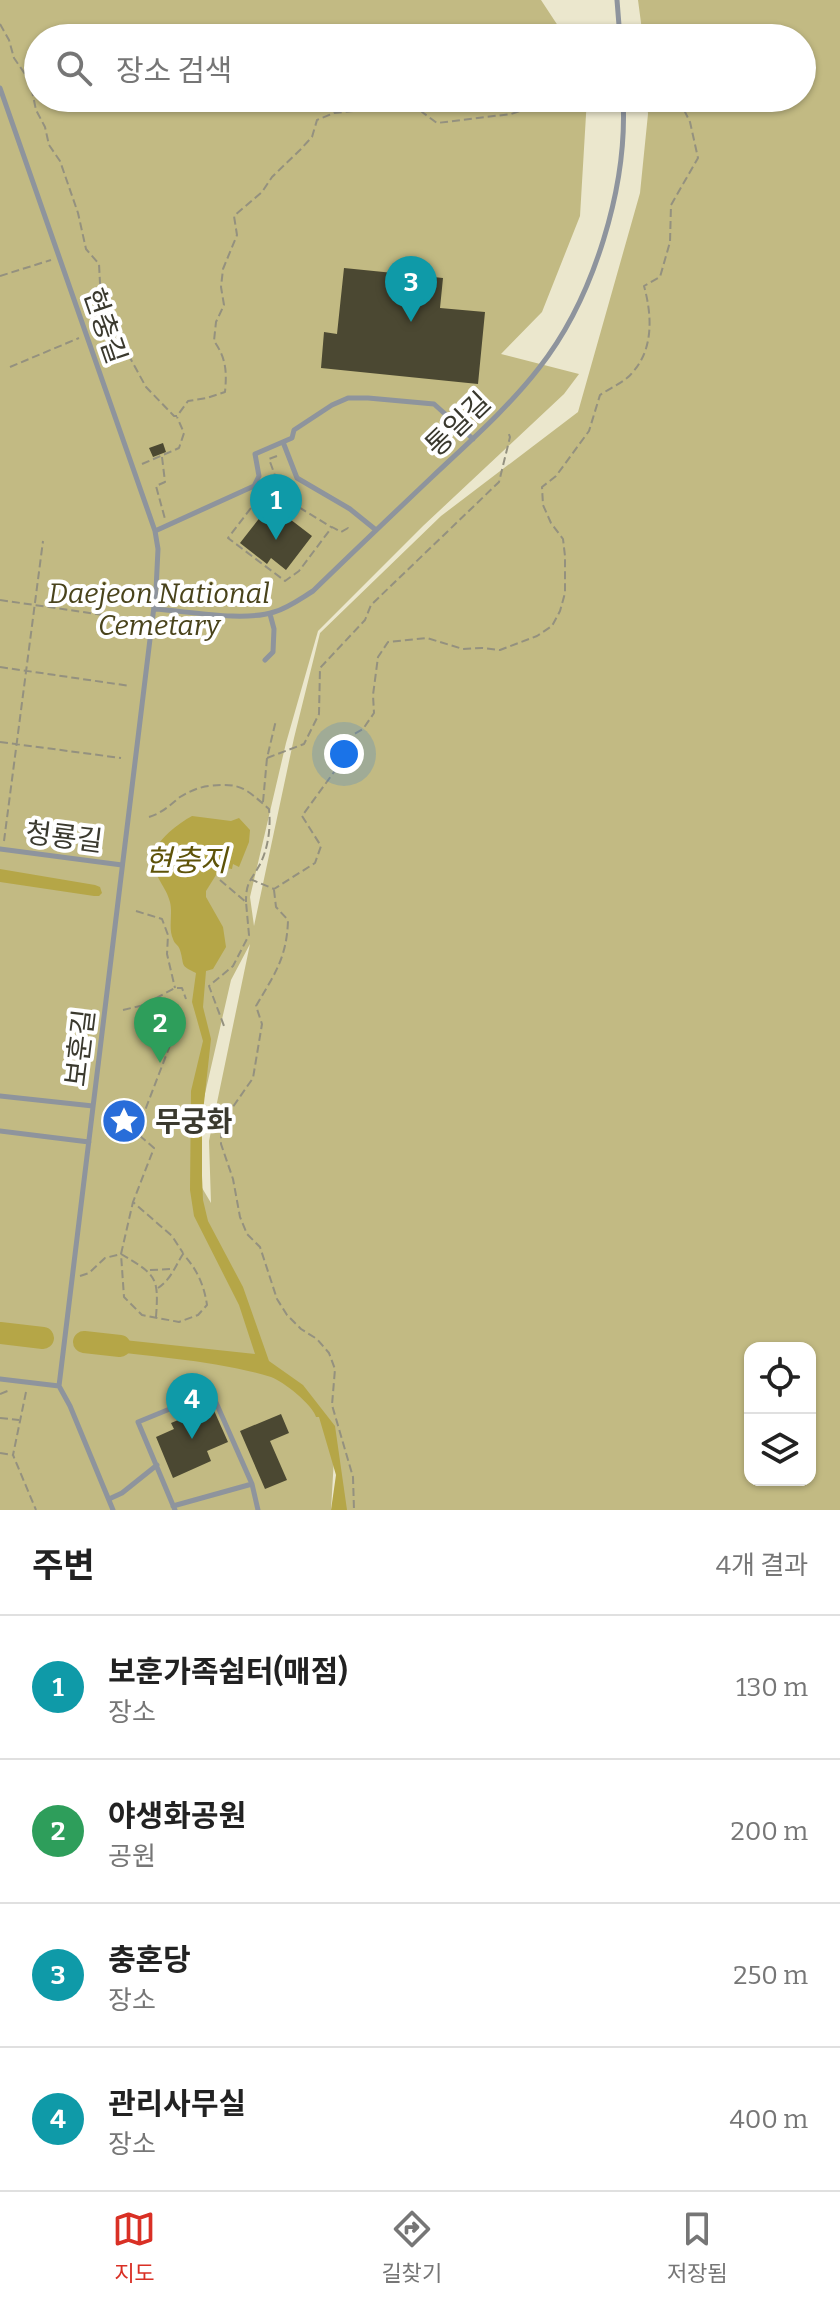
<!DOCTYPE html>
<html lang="ko">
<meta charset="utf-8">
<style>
body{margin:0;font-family:Bitter,"Noto Sans KR",serif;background:#f2f2f2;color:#222}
.controls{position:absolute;right:24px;bottom:24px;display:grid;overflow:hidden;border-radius:16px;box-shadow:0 2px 6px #0004}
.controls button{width:72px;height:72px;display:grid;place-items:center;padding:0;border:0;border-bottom:2px solid #e0e0e0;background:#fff;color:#222;font:40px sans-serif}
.you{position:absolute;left:344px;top:754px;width:28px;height:28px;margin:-20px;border:6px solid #fff;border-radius:50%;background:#1a73e8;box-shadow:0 0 0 12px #1a73e833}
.badge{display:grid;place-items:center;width:52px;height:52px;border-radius:50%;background:#d93025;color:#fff;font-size:26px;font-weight:700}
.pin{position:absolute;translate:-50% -66px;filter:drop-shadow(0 2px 4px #0008)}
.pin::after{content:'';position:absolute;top:42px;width:28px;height:24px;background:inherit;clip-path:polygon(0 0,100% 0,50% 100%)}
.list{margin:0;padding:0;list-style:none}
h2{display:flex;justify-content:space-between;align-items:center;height:104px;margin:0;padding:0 32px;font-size:34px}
h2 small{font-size:26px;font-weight:400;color:#767676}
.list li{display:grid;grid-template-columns:52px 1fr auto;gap:24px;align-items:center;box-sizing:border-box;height:144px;padding:0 32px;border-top:2px solid #e0e0e0}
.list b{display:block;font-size:30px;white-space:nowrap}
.list p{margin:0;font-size:26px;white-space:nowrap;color:#767676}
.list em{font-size:26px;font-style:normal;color:#767676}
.icon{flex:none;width:44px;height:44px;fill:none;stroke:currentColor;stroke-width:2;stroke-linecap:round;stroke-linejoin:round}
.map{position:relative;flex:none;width:840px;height:1510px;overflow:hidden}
.search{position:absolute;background:#fff;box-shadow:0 2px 6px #0004;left:24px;right:24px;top:24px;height:88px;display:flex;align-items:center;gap:20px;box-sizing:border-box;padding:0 28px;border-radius:44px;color:#767676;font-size:30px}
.sheet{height:680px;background:#fff}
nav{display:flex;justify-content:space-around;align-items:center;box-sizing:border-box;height:112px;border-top:2px solid #e0e0e0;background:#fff;font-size:22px;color:#767676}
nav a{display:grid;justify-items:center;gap:4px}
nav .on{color:#d93025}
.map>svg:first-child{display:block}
.green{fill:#c2ba83;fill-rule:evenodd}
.water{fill:#b5a647}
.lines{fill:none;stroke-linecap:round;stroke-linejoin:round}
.river{stroke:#b5a647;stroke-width:22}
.building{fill:#4b4832}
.path{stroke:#94917f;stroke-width:2;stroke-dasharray:8 4;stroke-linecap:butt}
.lane{stroke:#8e949d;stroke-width:5}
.labels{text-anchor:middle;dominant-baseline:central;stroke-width:8;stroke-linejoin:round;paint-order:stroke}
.street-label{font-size:28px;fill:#3a392e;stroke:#fff}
.park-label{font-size:28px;font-style:italic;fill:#49431b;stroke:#fff}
.poi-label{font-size:28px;font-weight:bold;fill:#3a392e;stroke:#fff;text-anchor:start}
.water-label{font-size:30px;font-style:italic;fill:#5e5309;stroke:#fff}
</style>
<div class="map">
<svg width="840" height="1510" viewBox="0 0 840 1510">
<rect width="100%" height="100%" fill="#ebe7cd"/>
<path class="green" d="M0,0H541L566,38H38V98H587L580,216L542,312L501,354L579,374L564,394L423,526L318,631L286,743L250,897L254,926L294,738L320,633L441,516L578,412L640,193L648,114L647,98H802V38H643L638,0H840V1510H339L335,1441L331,1510H0ZM250,944L209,1141L211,1203L192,1171L193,1146L231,980ZM750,1348H810V1480H750Z"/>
<path class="water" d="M192,816L231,821L239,818L250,830L249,842L239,867L233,864L232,869L221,867L206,891V897L223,927L226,947L213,969L206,971L203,1007L211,1039L202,1121V1176L203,1200L208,1221L243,1287L269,1361L303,1385L335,1426L347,1510H331L336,1475L319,1417H316C313,1405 283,1381 271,1377C214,1360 152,1357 93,1349L90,1342L96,1337L255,1354L239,1305L194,1216L190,1190L191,1091L203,1041L192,1002L196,973C179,965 185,966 180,950C178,944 175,945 173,939C168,928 173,914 170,902C166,885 152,877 154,855C156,840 179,823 192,816Z
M0,869L95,885L100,887L102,893L99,896H94L0,882Z
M0,1328L29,1331L37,1338L34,1341L0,1339Z"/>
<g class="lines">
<path class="river" d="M0,1333L43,1338
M84,1342L120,1346"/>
</g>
<path class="building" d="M344,268L443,278L440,308L485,312L478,384L321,368L324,332L337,334Z
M163,443L166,452L153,457L149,448Z
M265,511L277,520L282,513L312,536L286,570L271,558L267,564L240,543Z
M212,1406L228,1442L207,1451L211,1461L173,1478L156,1437L174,1429L171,1423Z
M281,1414L289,1433L270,1441L287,1480L265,1489L240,1431Z"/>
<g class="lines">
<path class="path" d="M0,24L9,40L14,58L25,74L32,91L36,110L45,127L49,145L60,161L78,213L86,249L99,264L100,283L115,317L118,336L146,387L174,416H177L188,401L207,398L225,392C227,371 226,358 214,341L216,322L224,305L221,287L223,269L237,235L234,216L262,192L272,177L300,150L312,137L317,120L334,113L353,111L369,98
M419,98L422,112L437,123L511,114L529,108L547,98
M0,276L51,260
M10,367L79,338
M277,456L269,459L281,492
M162,457L165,482L156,486L165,519
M142,464L179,448L184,433L177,417
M292,493L288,500L281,492L267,487L228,538L285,581L299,571L332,527L341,532L348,528L350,531
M289,501L331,527
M0,600L138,620
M0,667L130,686
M0,742L121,758
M267,758L304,744L319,714L320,668L365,620L371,605L499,482L510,437L508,432
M263,802L267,758L276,720
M149,817C162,813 169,806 180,797C188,792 199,787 209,786C241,782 246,789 269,809C271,828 268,850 259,866C250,882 246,882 246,902
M4,841L43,541
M250,879L274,889L315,863L321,846L302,816L334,772L347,738L363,729L374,713L373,695L378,657L388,642L427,638L463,649L482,648L500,650L537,636L552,626L560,611L565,593V556L563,539L551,523L543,505L542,487L556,476L589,431L600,395C610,388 625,382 632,373C654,349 652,315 644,286L660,277L670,242L671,205L698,158L690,122L678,98
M220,880L246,902L249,935L233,966L209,986L224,1026
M274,890L276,907L288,920C287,958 274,975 256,1006L262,1024L253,1078L221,1124V1144L233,1179L240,1217L247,1234L260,1247L277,1299L287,1315L301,1329L317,1339L329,1353L335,1369L332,1405L353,1477L354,1510
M136,911L162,919L168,935L167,954L175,988
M145,1004L175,988H182L186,999
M123,1010L144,1005L157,1024L172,1040L144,1113L139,1135L154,1148L133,1202
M150,1270L172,1269
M80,1276L89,1273L105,1258L121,1254L133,1202L172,1236L183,1253
M156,1317C159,1276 156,1275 121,1254L124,1297L142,1315L179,1322L198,1315L207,1305C204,1285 197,1269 183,1254C174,1268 172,1278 158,1288
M26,1392L13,1455L36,1510
M0,1394L10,1390
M0,1418L19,1420
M0,1453L12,1455"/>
<path class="lane" d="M617,0L620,38
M0,88L155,531L158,549L156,590L59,1386L70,1406L113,1510
M283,442L297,478L350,509L376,530
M155,531L254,486L259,476L255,454L292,438L294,430L332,405L348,398H368L434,404L473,439
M154,609C187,611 243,622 274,612C288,608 300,599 313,591C352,553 392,515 432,477C469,442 508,408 539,368C594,298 628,186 623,98
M265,660L273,652L274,629L270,614
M0,849L122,865
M0,1096L93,1106
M0,1131L89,1142
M0,1379L59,1386
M109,1499L122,1493L157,1465
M173,1506L252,1484
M175,1510L138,1422L199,1397L214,1398L252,1484L258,1510"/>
</g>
<defs>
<g id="sight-disc" transform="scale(2.3)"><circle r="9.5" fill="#286dd9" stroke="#fff"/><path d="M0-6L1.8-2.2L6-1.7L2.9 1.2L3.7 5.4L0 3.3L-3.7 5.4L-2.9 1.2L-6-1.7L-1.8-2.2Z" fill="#fff"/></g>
</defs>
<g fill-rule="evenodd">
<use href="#sight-disc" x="124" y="1121"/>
</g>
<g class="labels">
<g class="street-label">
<text transform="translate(105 326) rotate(71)">현충길</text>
<text transform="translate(458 424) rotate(-44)">통일길</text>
<text transform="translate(64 837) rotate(7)">청룡길</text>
<text transform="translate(80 1048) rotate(-83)">보훈길</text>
</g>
<g class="park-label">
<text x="159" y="593">Daejeon National<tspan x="159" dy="32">Cemetary</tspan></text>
</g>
<g class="poi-label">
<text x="155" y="1121">무궁화</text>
</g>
<g class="water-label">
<text x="186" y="861">현충지</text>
</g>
</g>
</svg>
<div class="controls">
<button><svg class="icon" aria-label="locate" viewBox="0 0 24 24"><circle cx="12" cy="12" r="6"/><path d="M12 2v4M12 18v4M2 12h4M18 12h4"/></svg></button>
<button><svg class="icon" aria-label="layers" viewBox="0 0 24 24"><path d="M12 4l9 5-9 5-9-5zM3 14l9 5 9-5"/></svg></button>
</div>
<div class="you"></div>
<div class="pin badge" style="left:276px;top:540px;background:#0f9aa8">1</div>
<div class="pin badge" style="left:160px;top:1063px;background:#2e9e5b">2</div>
<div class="pin badge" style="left:411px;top:322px;background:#0f9aa8">3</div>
<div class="pin badge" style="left:192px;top:1439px;background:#0f9aa8">4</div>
<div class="search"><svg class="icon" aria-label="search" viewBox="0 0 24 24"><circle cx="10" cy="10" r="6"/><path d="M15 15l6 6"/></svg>장소 검색</div>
</div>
<section class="sheet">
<h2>주변<small>4개 결과</small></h2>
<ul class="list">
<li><span class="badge" style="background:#0f9aa8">1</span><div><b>보훈가족쉼터(매점)</b><p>장소</p></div><em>130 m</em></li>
<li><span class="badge" style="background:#2e9e5b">2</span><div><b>야생화공원</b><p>공원</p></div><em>200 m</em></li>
<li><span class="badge" style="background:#0f9aa8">3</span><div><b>충혼당</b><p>장소</p></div><em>250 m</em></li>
<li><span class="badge" style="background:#0f9aa8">4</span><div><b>관리사무실</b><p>장소</p></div><em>400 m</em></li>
</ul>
</section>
<nav>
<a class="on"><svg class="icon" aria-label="map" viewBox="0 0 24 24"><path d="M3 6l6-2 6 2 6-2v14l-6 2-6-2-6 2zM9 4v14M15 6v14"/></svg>지도</a>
<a><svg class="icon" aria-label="directions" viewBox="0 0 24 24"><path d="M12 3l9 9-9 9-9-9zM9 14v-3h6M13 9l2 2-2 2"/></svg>길찾기</a>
<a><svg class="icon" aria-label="saved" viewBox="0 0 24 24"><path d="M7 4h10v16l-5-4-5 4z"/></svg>저장됨</a>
</nav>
